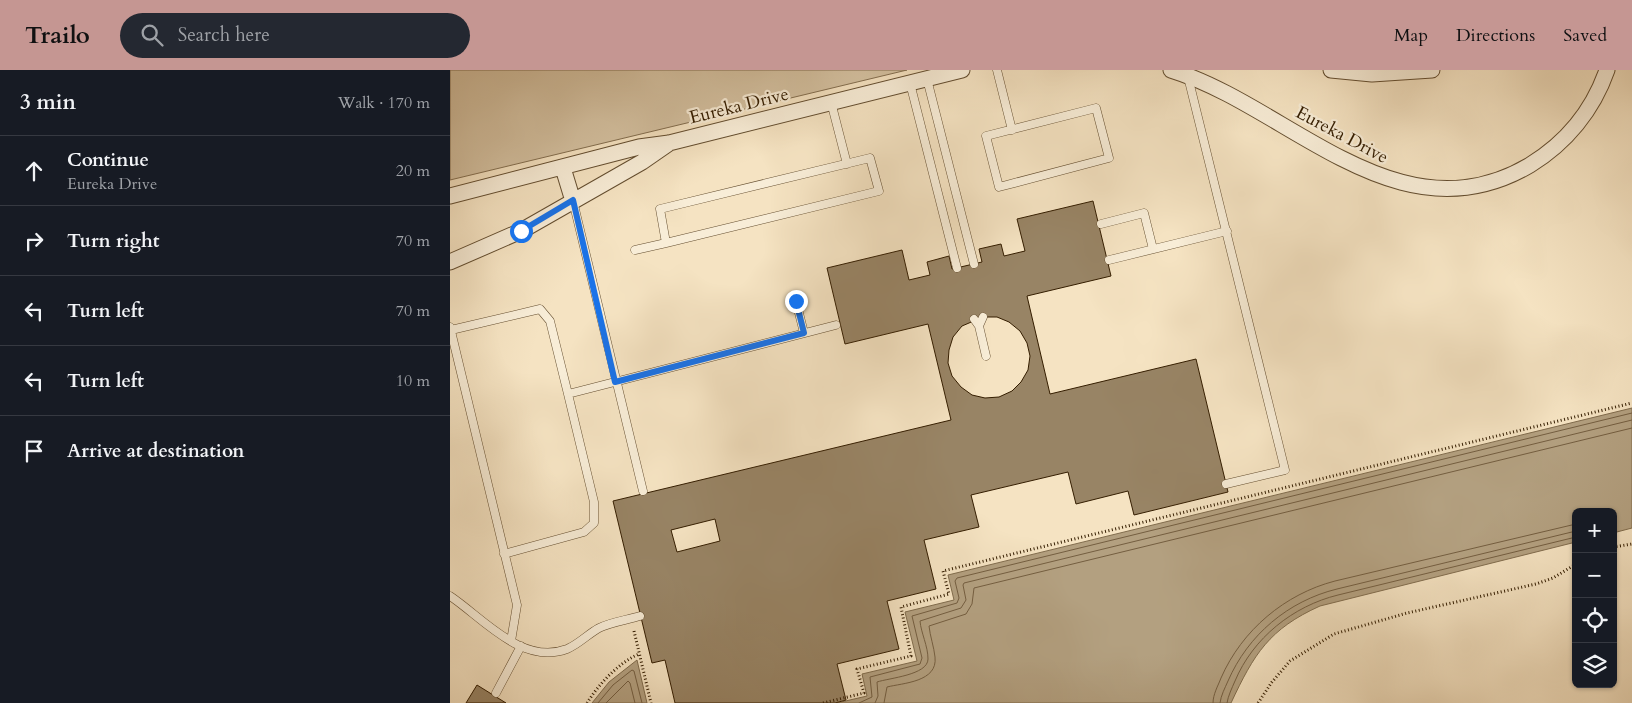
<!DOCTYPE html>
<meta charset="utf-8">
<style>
body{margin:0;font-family:Cardo,serif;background:#242831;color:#f1f3f6}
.controls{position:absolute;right:15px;bottom:15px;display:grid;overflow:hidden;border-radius:8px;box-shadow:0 1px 4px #0004}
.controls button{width:45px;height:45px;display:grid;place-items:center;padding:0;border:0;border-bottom:1px solid #363941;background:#171b24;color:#f1f3f6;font:25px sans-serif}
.stop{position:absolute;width:15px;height:15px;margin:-11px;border:4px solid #1a73e8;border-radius:50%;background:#fff}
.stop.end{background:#1a73e8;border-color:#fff;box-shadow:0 1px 5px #0008}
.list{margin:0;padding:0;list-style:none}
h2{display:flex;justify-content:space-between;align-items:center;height:65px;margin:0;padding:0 20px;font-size:21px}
h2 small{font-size:16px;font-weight:400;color:#9ea1a6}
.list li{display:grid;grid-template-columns:32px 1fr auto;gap:15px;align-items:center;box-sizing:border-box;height:70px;padding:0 20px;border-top:1px solid #363941}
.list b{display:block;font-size:19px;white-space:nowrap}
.list p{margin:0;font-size:16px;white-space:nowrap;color:#9ea1a6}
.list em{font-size:16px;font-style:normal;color:#9ea1a6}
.icon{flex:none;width:28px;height:28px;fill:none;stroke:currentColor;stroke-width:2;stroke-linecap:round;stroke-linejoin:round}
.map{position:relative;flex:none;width:1182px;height:633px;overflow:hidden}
header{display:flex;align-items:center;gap:30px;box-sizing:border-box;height:70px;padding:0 25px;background:#c59692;color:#111}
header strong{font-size:24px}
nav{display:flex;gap:28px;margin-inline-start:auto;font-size:18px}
.search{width:350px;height:45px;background:#242831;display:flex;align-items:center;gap:12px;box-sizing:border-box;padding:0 18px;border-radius:28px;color:#9ea1a6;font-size:19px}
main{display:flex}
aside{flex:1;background:#171b24}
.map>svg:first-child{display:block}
.green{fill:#d4c1a1;stroke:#846f50}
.water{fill:#b3a080;stroke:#806c4d}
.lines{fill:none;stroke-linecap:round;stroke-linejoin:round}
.shore{stroke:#745e40;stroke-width:1}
.building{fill:#988465;stroke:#341d00;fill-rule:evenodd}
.lane-casing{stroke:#644e30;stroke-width:9}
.street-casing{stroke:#644e30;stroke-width:17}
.path{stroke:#341d00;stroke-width:3;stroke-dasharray:1 2.5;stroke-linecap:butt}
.lane{stroke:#f8edd7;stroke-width:8}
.street{stroke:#f8edd7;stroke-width:15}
.route{stroke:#1a73e8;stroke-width:6}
.labels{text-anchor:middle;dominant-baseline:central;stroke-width:4.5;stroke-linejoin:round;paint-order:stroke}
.street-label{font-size:18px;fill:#341d00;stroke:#f8edd7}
</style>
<header>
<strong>Trailo</strong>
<div class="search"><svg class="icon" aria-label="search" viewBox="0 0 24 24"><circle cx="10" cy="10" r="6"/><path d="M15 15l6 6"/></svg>Search here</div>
<nav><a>Map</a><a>Directions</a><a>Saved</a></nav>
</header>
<main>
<aside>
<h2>3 min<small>Walk · 170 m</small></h2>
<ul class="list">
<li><svg class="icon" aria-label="ahead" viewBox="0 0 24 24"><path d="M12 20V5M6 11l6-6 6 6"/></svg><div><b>Continue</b><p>Eureka Drive</p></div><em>20 m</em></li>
<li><svg class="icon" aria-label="right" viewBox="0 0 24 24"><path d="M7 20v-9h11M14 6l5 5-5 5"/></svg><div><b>Turn right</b></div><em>70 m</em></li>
<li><svg class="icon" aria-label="left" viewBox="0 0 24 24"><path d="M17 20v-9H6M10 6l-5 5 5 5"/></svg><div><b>Turn left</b></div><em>70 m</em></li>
<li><svg class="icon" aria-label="left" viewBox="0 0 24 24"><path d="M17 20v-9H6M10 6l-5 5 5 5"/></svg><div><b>Turn left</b></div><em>10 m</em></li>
<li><svg class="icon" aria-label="arrive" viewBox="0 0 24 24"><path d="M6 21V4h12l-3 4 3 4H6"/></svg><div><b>Arrive at destination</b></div></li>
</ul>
</aside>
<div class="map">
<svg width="1182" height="633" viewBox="0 0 1182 633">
<rect width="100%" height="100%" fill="#f5e3c2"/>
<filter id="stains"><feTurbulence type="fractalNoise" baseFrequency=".004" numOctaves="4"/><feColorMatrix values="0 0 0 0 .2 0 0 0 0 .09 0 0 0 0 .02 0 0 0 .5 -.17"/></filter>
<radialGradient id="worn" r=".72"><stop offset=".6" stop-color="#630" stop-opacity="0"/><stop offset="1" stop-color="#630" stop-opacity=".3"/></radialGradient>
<path class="green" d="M0,0H457L0,110Z"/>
<path class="water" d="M1182,338V458L1163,463V442H1126V472L870,536C819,559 804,584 781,633H387L417,626L412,604L467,591L455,542L504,530L498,505Z
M187,590L197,633H142L159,612Z"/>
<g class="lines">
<path class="shore" d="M148,633L163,615L182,600L184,601L192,633
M156,633L178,611L180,613L185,633
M409,633L422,627L420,607L470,594L472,588L462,546L507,533L509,528L505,511L507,508L1182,343
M425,633L428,626L427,612C439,608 478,605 478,589C478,576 471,563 470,551L511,538L516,530L513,515L514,513L1182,350
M434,633L437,617C453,613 488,612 485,587C484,577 480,566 479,556L516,544L522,534L524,518L1182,358
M763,633C763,624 768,616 771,608C792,560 835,524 885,511L1126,454
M770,633C771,625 775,618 778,611C798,565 838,531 887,519L1126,461
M777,633C778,626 782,618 785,611C803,568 843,536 888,525L1126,467"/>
</g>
<path class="building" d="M643,131L661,206L577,226L600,324L746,289L778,422L684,445L678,421L626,434L618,402L521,425L529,457L474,470L486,519L437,531L449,579L387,594L396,630L385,633H225L215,590L202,593L163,431L501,350L478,254L395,274L377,198L452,180L459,210L480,205L477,192L499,186L502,199L532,192L529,179L551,174L554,186L575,181L567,149ZM533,247H547L559,252L570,261L577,273L580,286L578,300L571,312L562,321L549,327L535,328L522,325L511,317L502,306L498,293L499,280L503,267L512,256ZM265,449L270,471L227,482L221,460Z
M27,615L56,633H16Z"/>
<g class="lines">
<g class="lane-casing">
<path id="lane" d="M547,0L562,60
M738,7L835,400L776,414
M477,9L524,194
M460,13L507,198
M381,32L397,94
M646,38L659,88L549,117L536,66Z
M123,131L193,421
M651,154L694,143L703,179
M185,180L216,173L429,121L420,88L210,139L216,173
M659,190L777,161
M346,231L354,263
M524,249L529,256L533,247
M529,256L536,286
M0,257L67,535L61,571
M1,260L90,239L100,251L118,324L386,255
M54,484L134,462L144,453V432L118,324
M0,526C33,548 72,596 117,579C129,574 138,564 149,558C161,552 177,550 190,546
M46,623L71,576"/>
</g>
<g class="street-casing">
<path id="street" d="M721,0C839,36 948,173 1080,95C1116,73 1143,40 1157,0
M881,0L922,4L982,0
M113,98L123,131
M0,126L189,77L219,73L512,0
M0,192L71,161L192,92L218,74"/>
</g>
<path class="path" d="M1163,477L1182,474
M184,561L201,633
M137,633C149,614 168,593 189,584
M373,633L414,623L407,599L461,586L451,537L499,524L493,501L1182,333
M808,633L822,612L840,591L884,564L957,543L1086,514L1103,508L1126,494"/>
<use href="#lane" class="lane"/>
<use href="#street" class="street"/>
</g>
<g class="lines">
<path class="route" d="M71,161L123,130L165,312L354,263L346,231"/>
</g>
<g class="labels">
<g class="street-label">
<text transform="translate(289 36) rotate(-14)">Eureka Drive</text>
<text transform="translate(892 65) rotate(28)">Eureka Drive</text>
</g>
</g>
<rect width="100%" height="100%" filter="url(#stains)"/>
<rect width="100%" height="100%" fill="url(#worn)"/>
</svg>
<div class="controls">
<button>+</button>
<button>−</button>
<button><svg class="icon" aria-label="locate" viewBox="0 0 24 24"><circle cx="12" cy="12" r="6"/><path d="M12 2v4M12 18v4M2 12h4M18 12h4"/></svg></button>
<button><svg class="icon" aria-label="layers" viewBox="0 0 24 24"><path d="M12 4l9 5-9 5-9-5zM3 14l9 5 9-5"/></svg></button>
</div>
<div class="stop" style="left:71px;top:161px"></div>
<div class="stop end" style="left:346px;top:231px"></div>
</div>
</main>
